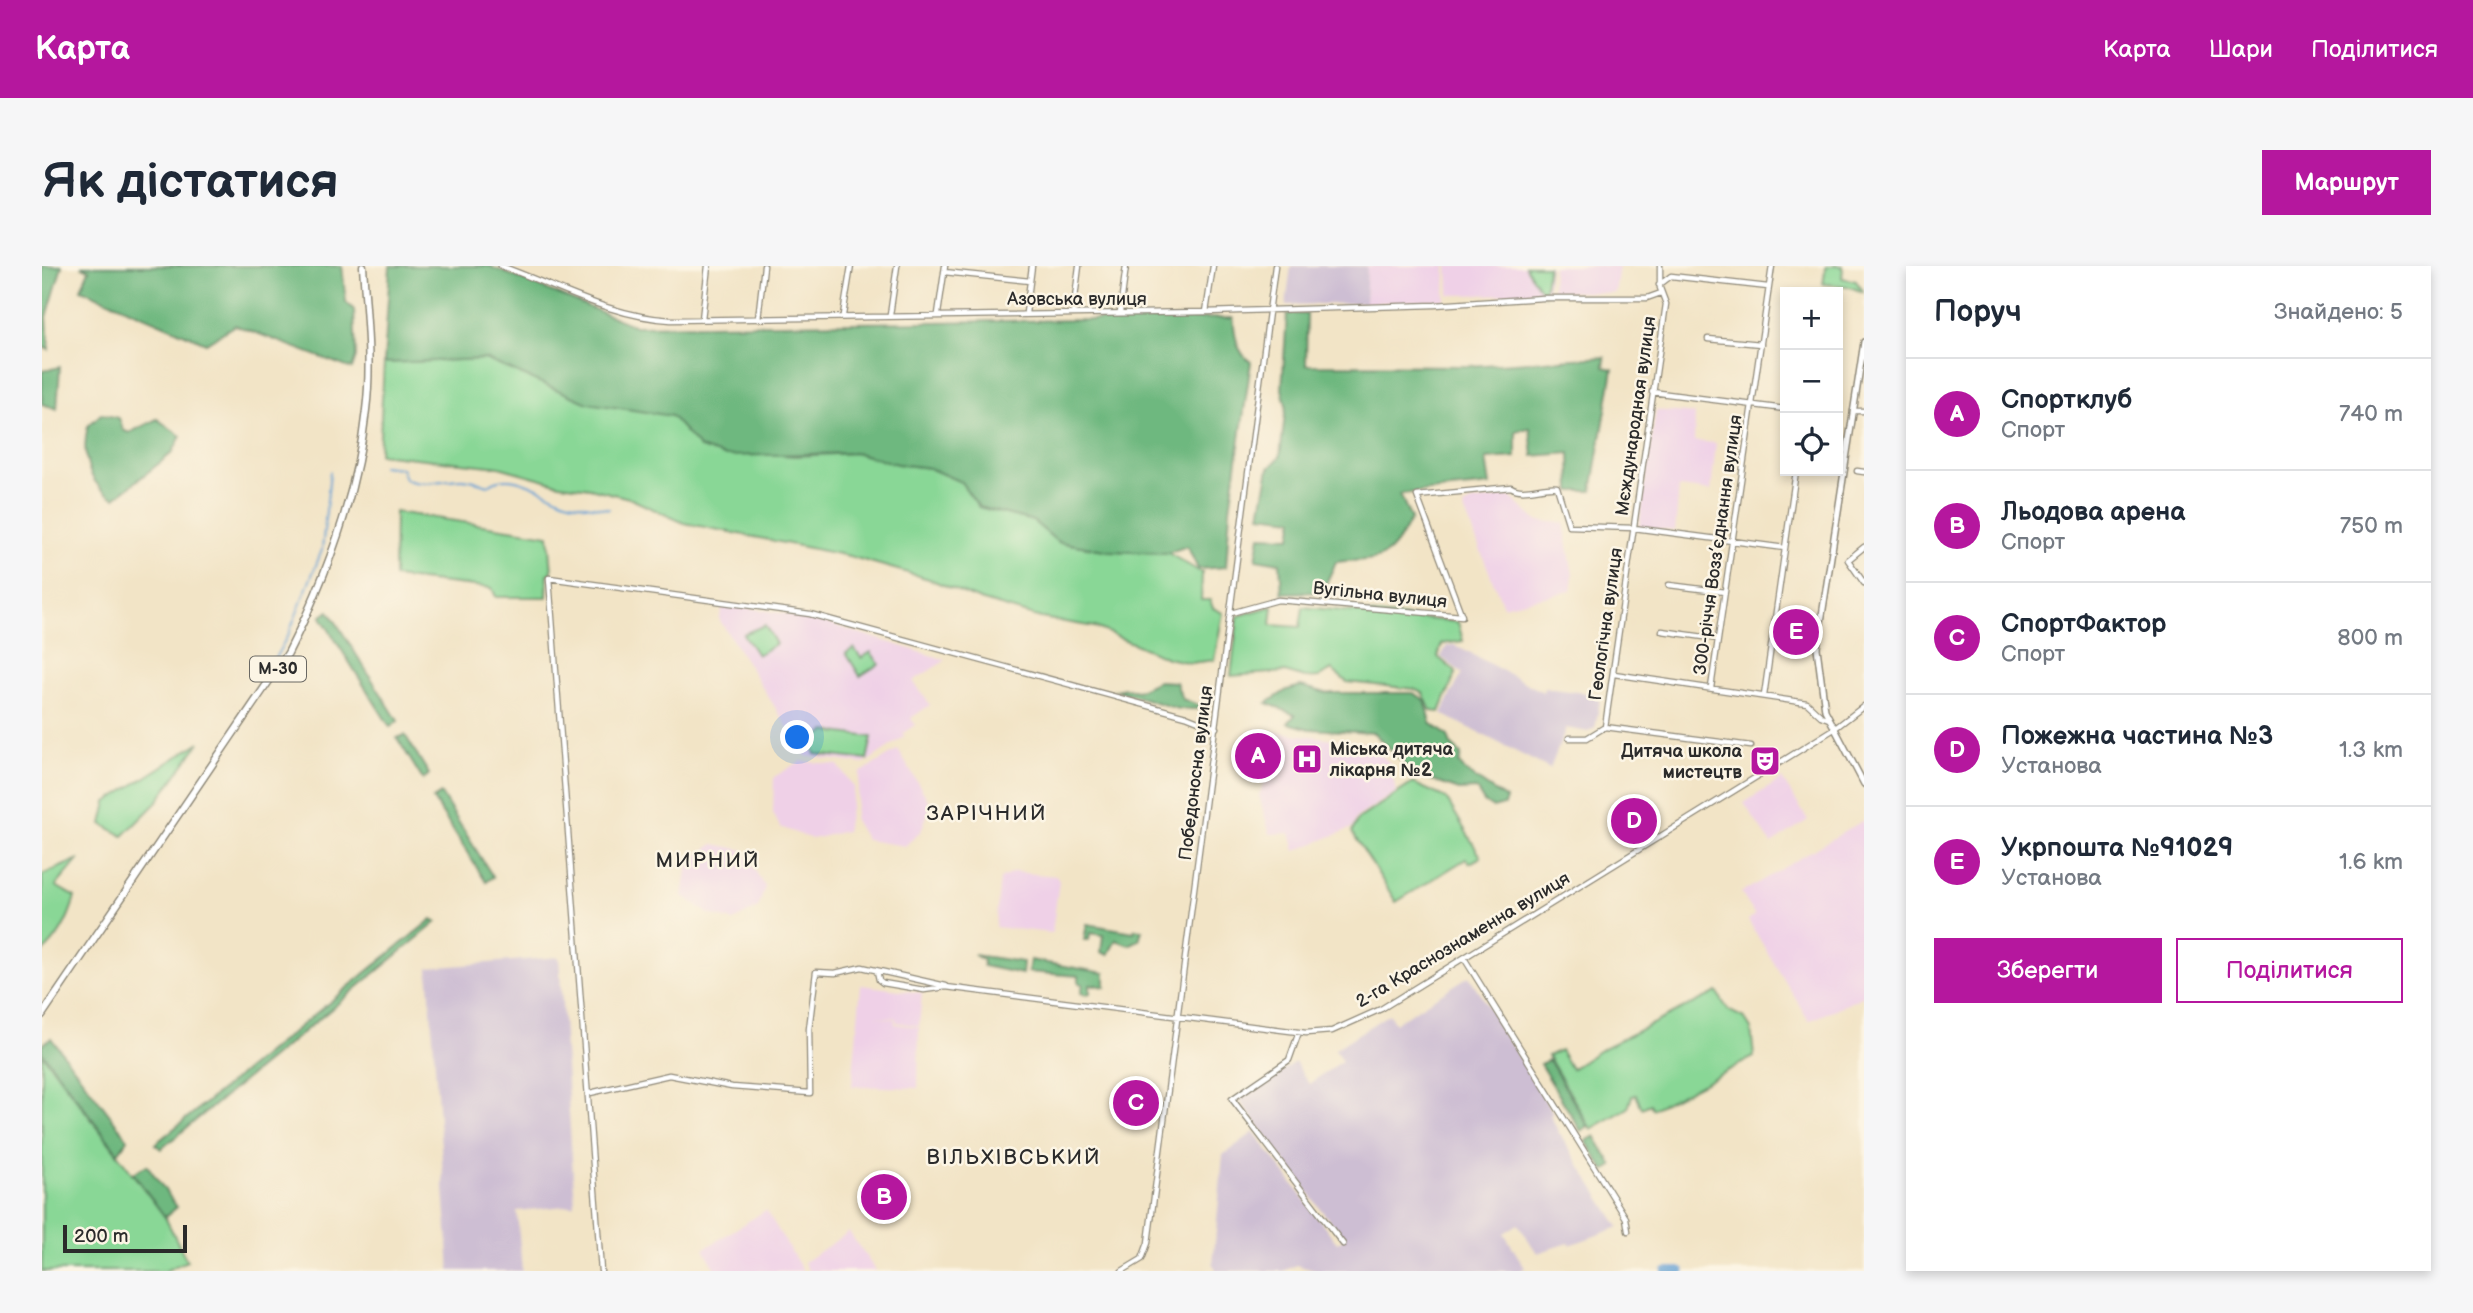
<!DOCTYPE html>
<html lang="uk">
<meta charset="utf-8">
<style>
body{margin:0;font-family:"Balsamiq Sans",sans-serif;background:#f6f6f7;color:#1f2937}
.controls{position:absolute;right:21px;top:21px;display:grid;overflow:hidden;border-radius:0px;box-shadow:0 4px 10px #0003}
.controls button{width:63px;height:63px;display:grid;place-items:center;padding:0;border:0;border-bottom:2px solid #e0e1e3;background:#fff;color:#1f2937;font:35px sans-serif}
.scale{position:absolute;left:21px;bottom:18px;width:124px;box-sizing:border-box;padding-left:7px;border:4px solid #2b2b2b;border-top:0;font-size:19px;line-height:24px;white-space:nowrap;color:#2b2b2b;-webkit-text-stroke:5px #fcf5e5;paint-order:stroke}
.you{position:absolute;left:756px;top:472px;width:24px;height:24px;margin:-18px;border:5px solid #fff;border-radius:50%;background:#1a73e8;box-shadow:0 0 0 10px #1a73e833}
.badge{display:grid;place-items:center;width:46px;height:46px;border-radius:50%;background:#b5179e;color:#fff;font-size:23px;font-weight:700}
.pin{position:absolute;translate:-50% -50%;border:4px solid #fff;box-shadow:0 2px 7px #0006}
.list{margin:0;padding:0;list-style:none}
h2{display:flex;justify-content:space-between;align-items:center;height:91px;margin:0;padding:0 28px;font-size:30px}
h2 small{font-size:23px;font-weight:400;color:#747a83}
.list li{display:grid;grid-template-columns:46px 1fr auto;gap:21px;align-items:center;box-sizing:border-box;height:112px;padding:0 28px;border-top:2px solid #e0e1e3}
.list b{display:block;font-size:26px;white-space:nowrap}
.list p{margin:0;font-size:23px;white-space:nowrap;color:#747a83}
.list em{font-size:23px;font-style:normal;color:#747a83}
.actions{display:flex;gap:14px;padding:21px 28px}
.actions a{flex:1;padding:16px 0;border:2px solid #b5179e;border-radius:0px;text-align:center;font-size:24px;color:#b5179e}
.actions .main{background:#b5179e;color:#fff}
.icon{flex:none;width:38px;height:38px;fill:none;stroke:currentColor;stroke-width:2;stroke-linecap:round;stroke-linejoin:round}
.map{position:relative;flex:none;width:1822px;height:1005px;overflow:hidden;border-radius:0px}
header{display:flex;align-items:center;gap:42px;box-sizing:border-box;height:98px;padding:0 35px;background:#b5179e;color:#fff}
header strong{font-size:33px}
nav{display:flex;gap:38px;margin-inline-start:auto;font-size:24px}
.intro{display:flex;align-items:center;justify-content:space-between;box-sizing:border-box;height:168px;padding:0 42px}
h1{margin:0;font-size:49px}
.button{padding:18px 32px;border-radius:0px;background:#b5179e;color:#fff;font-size:24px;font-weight:700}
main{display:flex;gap:42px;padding:0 42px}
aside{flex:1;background:#fff;border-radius:0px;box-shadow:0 4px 10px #0003}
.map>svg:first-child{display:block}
.built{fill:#efd0e7}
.industrial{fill:#cdbed3}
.green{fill:#89d796;stroke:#5a8160;stroke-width:2}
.forest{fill:#6eb87f;stroke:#4c7255;stroke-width:2}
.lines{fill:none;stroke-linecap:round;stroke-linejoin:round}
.stream{stroke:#64a0d4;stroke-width:2}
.river{stroke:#64a0d4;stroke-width:8}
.minor-casing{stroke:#8e8878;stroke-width:7}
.major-casing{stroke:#8e8878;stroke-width:8}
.highway-casing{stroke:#8e8878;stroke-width:9}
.minor{stroke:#fff;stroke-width:4.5}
.major{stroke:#fff;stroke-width:5}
.highway{stroke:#fff;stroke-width:6}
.labels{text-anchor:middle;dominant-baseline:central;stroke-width:5;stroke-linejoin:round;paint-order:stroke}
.shield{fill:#fcf5e5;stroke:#6a6863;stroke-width:2}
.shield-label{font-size:16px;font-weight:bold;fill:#2b2b2b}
.street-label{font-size:18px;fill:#2b2b2b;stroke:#fcf5e5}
.poi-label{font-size:18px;font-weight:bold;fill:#2b2b2b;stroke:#fcf5e5;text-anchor:start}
.quarter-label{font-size:21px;letter-spacing:2px;fill:#2b2b2b;stroke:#fcf5e5}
</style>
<header>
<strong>Карта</strong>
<nav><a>Карта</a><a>Шари</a><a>Поділитися</a></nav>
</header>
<div class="intro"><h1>Як дістатися</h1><a class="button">Маршрут</a></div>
<main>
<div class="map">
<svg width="1822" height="1005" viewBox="0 0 1822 1005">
<rect width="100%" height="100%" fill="#fcf5e5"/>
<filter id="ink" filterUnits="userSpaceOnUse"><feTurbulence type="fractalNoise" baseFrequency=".0143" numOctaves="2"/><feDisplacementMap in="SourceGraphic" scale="14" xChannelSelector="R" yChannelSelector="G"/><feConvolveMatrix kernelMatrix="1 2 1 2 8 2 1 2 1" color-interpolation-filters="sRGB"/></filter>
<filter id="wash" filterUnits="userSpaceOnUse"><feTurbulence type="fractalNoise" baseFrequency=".00686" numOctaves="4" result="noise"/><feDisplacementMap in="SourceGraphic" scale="28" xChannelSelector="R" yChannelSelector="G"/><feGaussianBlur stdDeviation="1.57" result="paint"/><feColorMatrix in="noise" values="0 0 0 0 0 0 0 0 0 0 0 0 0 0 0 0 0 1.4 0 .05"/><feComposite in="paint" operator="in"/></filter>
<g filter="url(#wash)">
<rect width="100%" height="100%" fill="#f2e4c6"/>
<path class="built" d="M1325,0H1404L1403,34L1323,37Z
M1406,0H1508L1505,28L1407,29Z
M1511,0H1577L1573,27L1510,25Z
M1614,144L1653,148L1652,175L1674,177L1669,225L1637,221L1633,265L1597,261Z
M1467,230L1495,255L1522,257L1531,309L1529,325L1461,340L1421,241L1429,236Z
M682,338L768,352L904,394L871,415L888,439L869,452L873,459L861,467L862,471L822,498L764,490L677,353Z
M1212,463L1324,477L1348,497L1354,526L1315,551L1310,562L1253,585L1248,567L1228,568L1217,530L1228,496L1222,474L1211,469Z
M856,484L889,539L879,565L863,580L824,574L812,554L818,507Z
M759,495L796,499L812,521L804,565L770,573L738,561L731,547L732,511Z
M1740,513L1766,554L1729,578L1702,537Z
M1822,554V730L1767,755L1706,654L1713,649L1699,627Z
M672,578L701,584L723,621L716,642L691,655L667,648L641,630L645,604L652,591Z
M972,606L1014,610L1017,615L1010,667L953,661L958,613Z
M819,719L880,727L877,760L854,756V752L832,750L853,753V758L877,761L876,822L810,820Z
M724,944L761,1005H675L662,983Z
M807,966L834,1005H766L762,996Z"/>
<path class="industrial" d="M1249,0H1325L1323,37L1244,39Z
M1412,379L1501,426L1502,422L1559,429L1553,462L1547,466L1524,462L1508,503L1400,448L1420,407L1399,391L1405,380Z
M517,691L533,939L475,945L480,1005H408L386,702Z
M1427,710L1511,847L1508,849L1517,867L1577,961L1528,979L1527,977L1495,987L1476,958L1462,967L1483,1002L1477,1005H1275L1254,999L1242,1005H1175L1171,998L1181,889L1212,866L1295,977L1301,973L1197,834L1253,796L1267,818L1300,795L1293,783L1347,748L1353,757Z"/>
<path class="green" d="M1483,0H1506L1502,29Z
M1784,0H1801L1800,12L1814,15L1821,26L1805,20L1781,18Z
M443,93C504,119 559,146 627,147L658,182L752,190L815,187L855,198L887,202L919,216L937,241L991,255L1016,276L1068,285L1126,287L1160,307L1159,334H1168L1171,342L1181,347L1172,394L1149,397L1125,392L1053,361L999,352L938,334L887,313L807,290L642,257L587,232L548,222L518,218L457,201L337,188L342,97Z
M353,246L507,269L510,307L506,308L505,331H454L450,322L352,311Z
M1231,340L1229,359L1258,361L1261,341L1416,356L1421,375L1400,378L1396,391L1414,406L1398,446L1389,445L1381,427L1372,423L1305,416L1290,404L1277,411L1263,412L1243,406L1189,410L1196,350Z
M723,359L734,378L715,389L701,368Z
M812,382L819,392L829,386L837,398L818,410L804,387Z
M784,465L830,471L825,494L773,488L769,475Z
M158,476L114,537L81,570L60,558L65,536Z
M1371,517L1404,532L1439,591L1428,597L1424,593L1354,636L1310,566L1316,553Z
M37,593L14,620L33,631C27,653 18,672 0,687V609Z
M1675,726L1686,744L1702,752L1709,763L1712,791L1611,843L1608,838L1600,842L1594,829L1590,830L1586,842L1549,863L1506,790L1518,784L1529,803L1563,781Z
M0,788L123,951L145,995L123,1005H0Z"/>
<path class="forest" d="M0,0H20L5,51L7,84L0,81Z
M39,0H300L304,36L312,44L314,91L310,103L193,59L164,77L39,23L47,4Z
M348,0H447L593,60L1191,52C1193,69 1194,86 1209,96L1188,243L1184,301L1156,303L1145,280L1126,287L1068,285L1016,276L991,255L937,241L919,216L887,202L855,198L815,187L682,190L658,182L629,150L546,137L443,93L342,97Z
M1245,48H1265L1264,99L1426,100L1563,91L1562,101L1571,103L1550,225H1529L1528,187L1491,190L1488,162L1474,165V191L1444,193L1448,219L1358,228L1369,253C1344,298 1343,292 1294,296L1280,326L1240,327L1238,297L1214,293L1218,270L1249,271L1252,253L1218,249L1227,202L1238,191L1244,139L1240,123Z
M18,101L15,143L0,138V105Z
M59,148L77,152L81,164L87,167L115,153L139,170L130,187L73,232C45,219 39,187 46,160Z
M287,345L356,455L348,461L279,351Z
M1116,415L1134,416L1140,433L1159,440L1157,443H1136L1074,424L1083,422L1095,425Z
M1259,420L1284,427H1371L1383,434L1389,457L1406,470L1409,479L1419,488L1417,497L1423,505L1464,533L1462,539L1451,542L1442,536L1434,523L1417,524L1373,509L1332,467L1268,463L1246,457L1253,449L1225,437L1245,424Z
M363,469L387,508L381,514L355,472Z
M399,528L451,611L444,616L391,533Z
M390,653L395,656L119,883L113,878Z
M1045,658L1092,666L1093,663L1100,664L1097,674L1087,679L1074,674L1066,689L1059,686L1061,669L1048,667L1047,674H1042Z
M932,689L981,696L980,708L941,700V694Z
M988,694L1063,707V721L1048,718V727L1044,729L1039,727L1041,718L1037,717V710L986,706Z
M9,772L86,873L76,887L0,786V779Z
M1507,794L1546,860L1539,865L1498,798Z
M1553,870L1571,900L1563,905L1544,875Z
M105,899L135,941L123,951L91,907Z"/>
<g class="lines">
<path class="stream" d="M340,200L359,202L363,213C383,222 400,213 420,213C429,213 438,217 447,219C468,201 503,228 524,235C538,239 553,240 567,243
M221,414L247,367L280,284L288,206"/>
<path class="river" d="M1624,1005H1639"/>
</g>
</g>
<g filter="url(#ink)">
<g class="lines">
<g class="minor-casing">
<path id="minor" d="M459,0C515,20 569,51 629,54L1164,46L1393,39L1501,32H1605L1619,27
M902,6L988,15
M1617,19L1629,10L1726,21
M1078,46L1084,0
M1164,46L1171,0
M984,47L990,0
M896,48L903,0
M1031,48L1037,0
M801,49L809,0
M848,49L855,0
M660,53L666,0
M716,53L722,0
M1666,73L1719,78
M1610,126L1743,143
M1811,145H1822
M1815,205L1822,206
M1822,281L1806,294L1822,317
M1627,319L1683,326
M1189,347L1236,334L1420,350L1375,230L1469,221C1481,229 1500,219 1515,221L1527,260L1592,262L1743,282
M1620,365L1676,373
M1572,408L1765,437L1779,450L1787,453
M1669,422L1730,0
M1722,430L1754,205
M1563,461L1709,480
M1527,472H1545L1563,461L1624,38L1618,22V0
M1422,692L1584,952L1586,965
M835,705L837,714L841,717L882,724L904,721L1264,767L1290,765L1339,743L1792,463L1822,440
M1257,766L1247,794L1190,833L1301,978
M548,827L627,809L690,821L768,827L767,763L774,706L793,707L820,701L904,720
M559,1005L507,312L768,348L1144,450L1174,462
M1080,1005L1100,993L1106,977L1233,0"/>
</g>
<g class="major-casing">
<path id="major" d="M1822,76L1775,382L1783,444L1822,518"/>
</g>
<g class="highway-casing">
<path id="highway" d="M0,749L246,387C284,312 315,229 324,144C330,97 324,47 321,0"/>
</g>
<use href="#minor" class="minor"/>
<use href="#major" class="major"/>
<use href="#highway" class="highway"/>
</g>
</g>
<defs>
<g id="hospital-square" transform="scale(1.575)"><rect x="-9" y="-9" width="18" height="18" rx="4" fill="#b5179e" stroke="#fcf5e5"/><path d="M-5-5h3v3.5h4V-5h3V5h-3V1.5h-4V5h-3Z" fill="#fff"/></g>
<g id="theatre-square" transform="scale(1.575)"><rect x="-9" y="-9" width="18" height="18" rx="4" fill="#b5179e" stroke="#fcf5e5"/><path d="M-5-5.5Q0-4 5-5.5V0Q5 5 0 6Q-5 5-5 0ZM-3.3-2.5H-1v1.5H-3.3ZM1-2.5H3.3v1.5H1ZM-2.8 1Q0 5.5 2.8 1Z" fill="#fff"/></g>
</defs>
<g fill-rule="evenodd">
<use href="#hospital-square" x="1265" y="493"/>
<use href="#theatre-square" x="1723" y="495"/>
</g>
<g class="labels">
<rect class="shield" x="208" y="390.5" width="56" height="25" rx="5"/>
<g class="shield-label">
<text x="236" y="403">М-30</text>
</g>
<g class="street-label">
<text x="1035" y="33">Азовська вулиця</text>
<text transform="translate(1594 150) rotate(-82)">Мєждународная вулиця</text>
<text transform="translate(1676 279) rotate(-82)">300-річчя Возз’єднання вулиця</text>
<text transform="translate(1338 329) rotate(6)">Вугільна вулиця</text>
<text transform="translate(1564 358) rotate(-82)">Геологічна вулиця</text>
<text transform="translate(1154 507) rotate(-83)">Победоносна вулиця</text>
<text transform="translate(1421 674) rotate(-31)">2-га Краснознаменна вулиця</text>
</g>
<g class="poi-label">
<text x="1288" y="483">Міська дитяча<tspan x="1288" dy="21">лікарня №2</tspan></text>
<text x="1700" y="485" text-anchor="end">Дитяча школа<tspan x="1700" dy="21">мистецтв</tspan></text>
</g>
<g class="quarter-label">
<text x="945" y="547">ЗАРІЧНИЙ</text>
<text x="666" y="594">МИРНИЙ</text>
<text x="972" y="891">ВІЛЬХІВСЬКИЙ</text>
</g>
</g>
</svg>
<div class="controls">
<button>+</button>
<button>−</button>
<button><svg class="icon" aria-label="locate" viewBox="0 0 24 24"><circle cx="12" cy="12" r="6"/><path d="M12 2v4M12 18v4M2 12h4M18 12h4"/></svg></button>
</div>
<div class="scale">200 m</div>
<div class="you"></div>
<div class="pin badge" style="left:1216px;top:490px">A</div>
<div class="pin badge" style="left:842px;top:931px">B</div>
<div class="pin badge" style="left:1094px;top:837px">C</div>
<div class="pin badge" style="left:1592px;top:555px">D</div>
<div class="pin badge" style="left:1754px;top:366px">E</div>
</div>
<aside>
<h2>Поруч<small>Знайдено: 5</small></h2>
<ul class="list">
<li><span class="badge">A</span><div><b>Спортклуб</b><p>Спорт</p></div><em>740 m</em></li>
<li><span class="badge">B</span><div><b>Льодова арена</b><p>Спорт</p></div><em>750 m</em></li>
<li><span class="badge">C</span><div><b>СпортФактор</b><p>Спорт</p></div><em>800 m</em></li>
<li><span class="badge">D</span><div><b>Пожежна частина №3</b><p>Установа</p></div><em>1.3 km</em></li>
<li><span class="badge">E</span><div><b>Укрпошта №91029</b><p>Установа</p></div><em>1.6 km</em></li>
</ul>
<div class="actions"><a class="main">Зберегти</a><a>Поділитися</a></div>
</aside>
</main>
